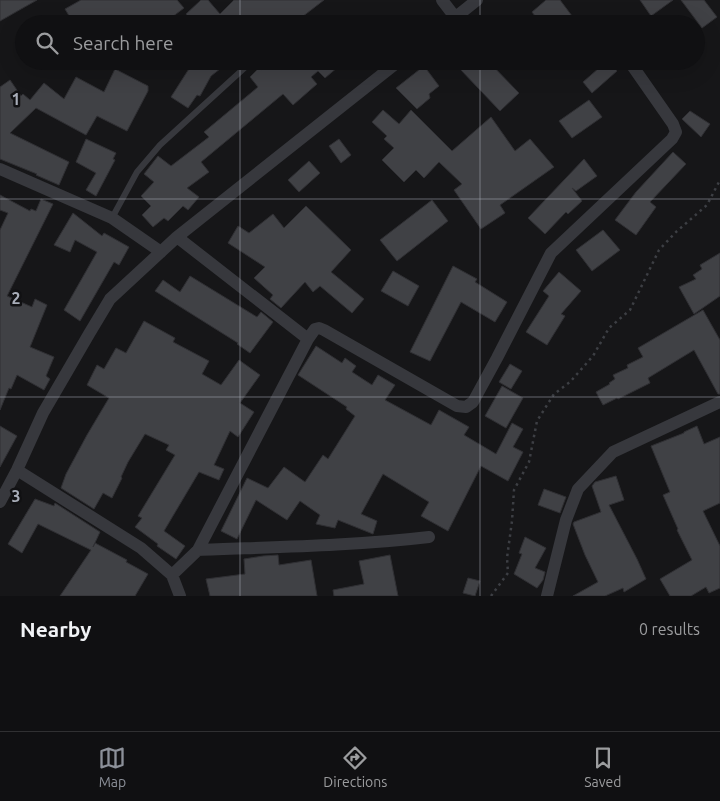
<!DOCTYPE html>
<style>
body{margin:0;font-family:Ubuntu,sans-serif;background:#1e1e20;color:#f1f3f6}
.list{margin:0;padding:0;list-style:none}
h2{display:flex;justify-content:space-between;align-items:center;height:65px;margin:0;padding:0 20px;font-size:21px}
h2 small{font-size:16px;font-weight:400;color:#9c9d9f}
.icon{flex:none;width:28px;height:28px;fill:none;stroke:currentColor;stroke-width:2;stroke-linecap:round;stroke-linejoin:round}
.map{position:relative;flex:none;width:720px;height:596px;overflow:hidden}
.search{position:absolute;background:#101012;box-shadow:0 5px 20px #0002;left:15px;right:15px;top:15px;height:55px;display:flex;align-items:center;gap:12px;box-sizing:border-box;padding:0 18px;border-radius:28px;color:#9c9d9f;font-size:19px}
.sheet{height:135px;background:#101012}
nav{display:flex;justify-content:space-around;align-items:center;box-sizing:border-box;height:70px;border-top:1px solid #303032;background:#101012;font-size:14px;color:#9c9d9f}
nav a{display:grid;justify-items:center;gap:2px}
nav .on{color:#8c9099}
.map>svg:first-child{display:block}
.building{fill:#404145;stroke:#303034}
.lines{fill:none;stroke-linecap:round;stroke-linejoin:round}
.path{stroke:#3d3f44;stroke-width:2.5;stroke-dasharray:2.5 4;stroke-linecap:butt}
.service{stroke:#37383d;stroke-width:6}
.minor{stroke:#37383d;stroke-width:12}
.grid{fill:none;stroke:#a8adb8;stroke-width:1;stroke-opacity:0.55}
.grid-label{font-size:16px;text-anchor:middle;font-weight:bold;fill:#a8adb8;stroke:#111113;stroke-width:5;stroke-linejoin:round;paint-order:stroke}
</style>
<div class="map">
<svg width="720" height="596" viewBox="0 0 720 596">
<rect width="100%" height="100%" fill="#161618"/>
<path class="building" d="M0,0H37L0,21Z
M81,0H177L184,8L163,24H74L65,9Z
M201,0H208L220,14L234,0H324L302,17L291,24H195L186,14Z
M546,0H560L578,24H541L532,12Z
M640,0H673L651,16Z
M681,0H704L717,17L702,28Z
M194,61H230L211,76L200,96L197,95L188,108L171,97Z
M271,61H345L325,78L318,71L311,77L317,84L293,105L283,94L201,162L209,172L187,188L199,197L188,210L183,206L168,221L164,218L153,227L142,215L151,206L141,196L154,182L144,174L158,156L171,166L209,137L204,132L258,87L250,77L259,68L261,70Z
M466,61H488L519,93L500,111L459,68Z
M607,61L617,71L592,93L583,82Z
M424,66L439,86L429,94L430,98L417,109L396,88Z
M115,69L148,86V91L127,131L97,116L86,135L36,108L10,133L69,162L59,185L36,175L37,174L0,159V87L10,80L21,96L23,94L30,100L44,83L64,99L76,77L104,92Z
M589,100L602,117L572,138L559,121Z
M383,110L399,124L411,110L452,151L491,117L515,151L530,139L554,167L500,205L505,213L481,229L454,190L462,184L439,162L424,178L416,170L404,182L382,160L394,148L384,139L387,136L372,122Z
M690,111L710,124L701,137L682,119Z
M86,139L116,153L113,159L115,160L96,196L86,190L96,173L76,162Z
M339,139L351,155L341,163L329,146Z
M673,152L686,164L650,202L656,207L636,235L615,220L636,192Z
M584,159L597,176L576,191L572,188L582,201L568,214L566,212L545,234L528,218Z
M309,161L320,173L299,192L288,180Z
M0,195L30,211L31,209L36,211L41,199L53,204L7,296L32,307L35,299L47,305L30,347L54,357L46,376L50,379L44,390L17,375L11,389L9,388L0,410V230L8,213L0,210Z
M432,200L448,221L397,261L380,240Z
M306,206L351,250L331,272L364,299L352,313L320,286L313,292L305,282L281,308L270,299L273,295L254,278L265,267L228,243L238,226L249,233L273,214L284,228Z
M73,213L102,236L104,233L129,247L119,265L114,262L80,321L64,310L97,252L75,240L70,252L54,245Z
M603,230L620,250L592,271L576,250Z
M720,253V296L694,314L679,287L696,279L693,275L702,269L700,265Z
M453,266L477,279L475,282L507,302L495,322L461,302L430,361L410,352Z
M393,271L419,286L408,306L381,291Z
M559,272L581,291L561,314L565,316L547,345L526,332L549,296L543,291Z
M190,276L257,317L261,312L273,322L250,353L237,344L238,343L155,291L163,280L180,292Z
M703,310L720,340V394H718L694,350L648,378L650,383L618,399L617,398L603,405L596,392L610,384L609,383L615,379L613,375L628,368L627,365L643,357L638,348Z
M144,321L175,338L173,342L209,361L202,374L221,385L239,360L260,375L240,403L254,412L238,437L230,431L214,465L224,469L219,480L199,472L164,531L185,546L176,559L157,546L158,544L135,527L142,518L138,516L175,455L166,450L169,445L145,434L128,462L121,477L122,478L112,498L103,493L94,509L61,488L66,474L87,435L109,398L87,385L97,365L104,369L116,348L126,353Z
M316,346L342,363L345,358L356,366L352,372L372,385L378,375L395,385L385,400L431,425L439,410L469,427L464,435L496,454L512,423L523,429L513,447L523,452L508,481L481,466L448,531L421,516L429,502L383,474L361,514L377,521L373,534L338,520L335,528L316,524L320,515L300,501L287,520L256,500L237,539L221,531L247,478L268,488L284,467L305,482L323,455L328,459L355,416L346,409L347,407L298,375Z
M510,364L522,371L511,389L499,382Z
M502,386L523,398L506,428L485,416Z
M0,426L17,436L0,467Z
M697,426L704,444L720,437V503L703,511L720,546V588L709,593L706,587L691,596H670L660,579L692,560L677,530L678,529L663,495L670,492L651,446L684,433V432Z
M616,476L624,500L609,505L637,559L646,579L624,592L623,588L605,596H573L598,582L585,555L573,524L574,522L601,512L592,486L595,482Z
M544,489L566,497L560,513L538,505Z
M35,499L54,506L55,503L100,532L93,547L95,543L127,560L126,562L148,574L135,596H60L91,550L38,524L22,553L8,544Z
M525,537L546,548L535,568L545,572L543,580L537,588L514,574L522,554L519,553Z
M278,555L279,565L311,560L317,596H210L206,579L245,574L244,559L263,556Z
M390,555L398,596H334L333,590L364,584L359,561Z
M468,578L480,581L475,596L463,593Z"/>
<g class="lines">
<path class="path" d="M491,596L508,573L507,558L512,521L514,490L529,462L537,421L554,394L570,382L593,356L609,328L630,310L659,250L676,232L707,205L720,180"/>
<path class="service" d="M112,218L137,172L160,145L251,62"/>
<path class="minor" d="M442,0L455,17
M447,24L477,0
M0,169L112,218L161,252
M177,237L308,339
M17,470L141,548L172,575L180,596
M0,502L17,470L43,413L89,334L110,299L177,237L399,61
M198,550C275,547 353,546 429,537
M172,575L198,550L308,339L315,329L319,328L324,330L457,406L466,407L473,402L497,358L551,253L672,139L676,132L673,124L629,61
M547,596L566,520L578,489L613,452L720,402"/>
</g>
<path class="grid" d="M240,0V24M480,0V24M240,61V596M480,61V596M0,199H720M0,397H720"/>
<g class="grid-label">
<text x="16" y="105">1</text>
<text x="16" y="304">2</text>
<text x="16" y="502">3</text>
</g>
</svg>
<div class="search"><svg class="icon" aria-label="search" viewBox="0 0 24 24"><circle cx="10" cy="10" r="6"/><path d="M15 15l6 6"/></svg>Search here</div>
</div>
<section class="sheet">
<h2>Nearby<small>0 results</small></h2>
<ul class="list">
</ul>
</section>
<nav>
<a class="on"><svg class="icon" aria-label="map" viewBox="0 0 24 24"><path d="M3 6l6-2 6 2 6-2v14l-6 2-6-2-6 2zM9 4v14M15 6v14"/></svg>Map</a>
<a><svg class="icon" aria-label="directions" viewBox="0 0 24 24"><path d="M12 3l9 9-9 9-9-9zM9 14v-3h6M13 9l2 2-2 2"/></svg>Directions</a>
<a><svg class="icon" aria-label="saved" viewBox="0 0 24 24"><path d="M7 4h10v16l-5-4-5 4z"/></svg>Saved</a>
</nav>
